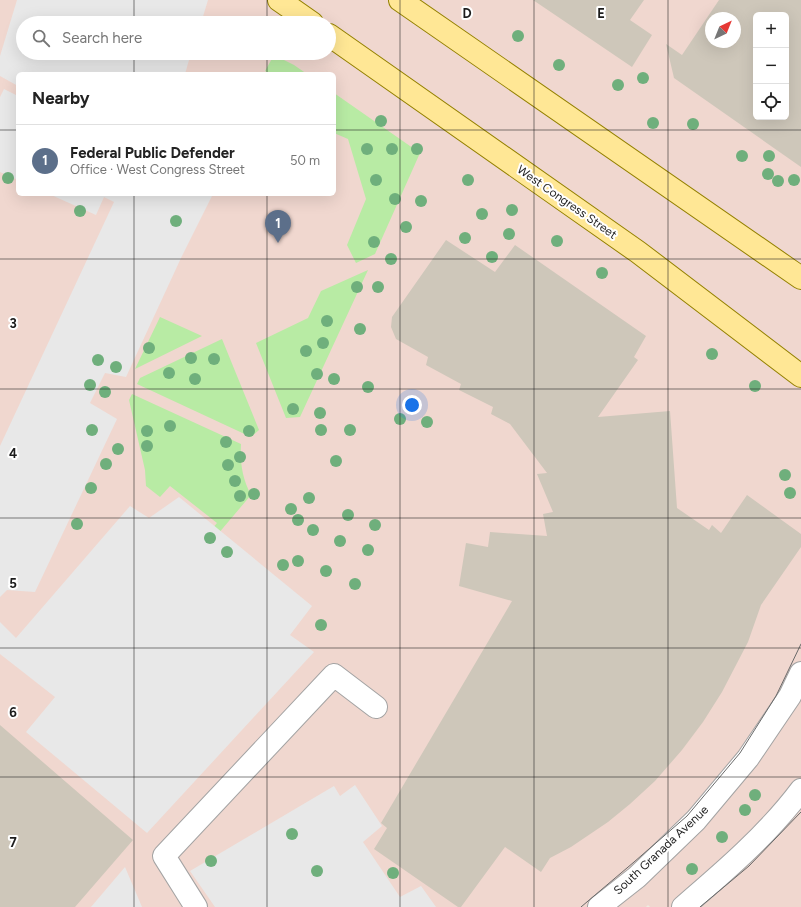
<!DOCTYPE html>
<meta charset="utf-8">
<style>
body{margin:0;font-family:Figtree,sans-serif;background:#f2f2f2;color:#222}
.controls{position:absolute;right:12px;top:12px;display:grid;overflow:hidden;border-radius:6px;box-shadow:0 4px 16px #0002}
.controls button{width:36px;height:36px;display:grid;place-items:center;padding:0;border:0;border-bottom:1px solid #e0e0e0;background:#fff;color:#222;font:20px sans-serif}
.compass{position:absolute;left:705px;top:12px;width:36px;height:36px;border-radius:50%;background:#fff;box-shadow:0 4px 16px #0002;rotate:43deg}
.you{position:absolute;left:412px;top:405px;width:14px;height:14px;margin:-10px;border:3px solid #fff;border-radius:50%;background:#1a73e8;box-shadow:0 0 0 6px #1a73e833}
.badge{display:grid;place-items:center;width:26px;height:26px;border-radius:50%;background:#d93025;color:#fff;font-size:13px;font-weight:700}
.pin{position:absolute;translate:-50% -33px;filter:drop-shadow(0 1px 2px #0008)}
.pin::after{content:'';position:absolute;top:21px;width:14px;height:12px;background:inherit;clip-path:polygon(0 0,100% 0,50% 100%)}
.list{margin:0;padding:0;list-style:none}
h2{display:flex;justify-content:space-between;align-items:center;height:52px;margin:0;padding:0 16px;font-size:17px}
h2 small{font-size:13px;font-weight:400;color:#767676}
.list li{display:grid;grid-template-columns:26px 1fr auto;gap:12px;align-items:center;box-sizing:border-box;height:72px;padding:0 16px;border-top:1px solid #e0e0e0}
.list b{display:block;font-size:15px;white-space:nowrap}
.list p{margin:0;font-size:13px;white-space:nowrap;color:#767676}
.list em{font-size:13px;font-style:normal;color:#767676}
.icon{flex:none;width:22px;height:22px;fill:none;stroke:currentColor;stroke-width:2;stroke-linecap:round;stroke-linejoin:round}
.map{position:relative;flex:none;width:801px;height:907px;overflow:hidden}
.search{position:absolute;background:#fff;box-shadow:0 4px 16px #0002;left:16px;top:16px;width:320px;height:44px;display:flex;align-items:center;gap:10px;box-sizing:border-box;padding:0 14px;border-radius:22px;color:#767676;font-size:15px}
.panel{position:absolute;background:#fff;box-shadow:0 4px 16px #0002;left:16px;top:72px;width:320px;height:124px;border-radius:6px}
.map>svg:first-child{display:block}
.commercial{fill:#f0d7cf;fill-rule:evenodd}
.grass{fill:#b8eba4}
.parking{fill:#e8e8e8}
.building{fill:#cec7ba;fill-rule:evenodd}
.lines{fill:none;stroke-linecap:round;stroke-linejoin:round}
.minor-casing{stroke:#a3a3a3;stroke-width:24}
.major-casing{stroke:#948100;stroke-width:24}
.minor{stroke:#fff;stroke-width:22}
.major{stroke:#ffe795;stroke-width:22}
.tram{stroke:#6a6a6a;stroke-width:1}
.tree{fill:#6faf7c}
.grid{fill:none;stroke:#1c1c1c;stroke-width:1;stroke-opacity:0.55}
.labels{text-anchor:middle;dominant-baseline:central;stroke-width:4;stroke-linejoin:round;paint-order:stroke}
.street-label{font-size:12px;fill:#1c1c1c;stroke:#fff}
.grid-label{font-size:13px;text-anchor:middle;font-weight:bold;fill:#1c1c1c;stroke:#fff;stroke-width:4;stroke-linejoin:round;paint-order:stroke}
</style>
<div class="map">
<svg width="801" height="907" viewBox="0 0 801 907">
<rect width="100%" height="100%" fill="#eeece1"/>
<path class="commercial" d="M0,0H801V907H650L648,905L646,907H0ZM756,15H786V117H756ZM711,18H735V42H711ZM23,23H329V53H23ZM18,74H334V194H18Z"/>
<path class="grass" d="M274,55L294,65L307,74H271L265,71Z
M334,93L420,153L375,254L356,263L347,245L366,199L348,139L334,133Z
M368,270L300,417L286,418L256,343L308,318L321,291Z
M160,317L202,336L135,369Z
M222,339L259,430L251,437L137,384L140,378Z
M132,394L241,444C240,463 242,478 251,495L212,541L205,537L217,523L170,486L160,497L146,486L145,470L129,400Z"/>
<path class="parking" d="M17,0H208L201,23H23V53H191L185,74H18V86L0,76V56Z
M4,89L18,96V180L0,172V97Z
M49,194H213L181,258L126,377L105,373L90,403L117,419L35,592L7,590L0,597V446L114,202L104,197L96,215Z
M179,497L312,606L290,635L314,652L147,833L26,732L55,697L0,654V622L16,638L130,506L149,518Z
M355,785L382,826L363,842L400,897L421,886L436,907H215L190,871L334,786L340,796Z
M125,867L142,907H91Z"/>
<path class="building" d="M533,0H644L630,20L652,35L632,67Z
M719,0H801V167L674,78L666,44L682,55ZM756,15H786V117H756ZM711,18H735V42H711Z
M446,240L495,272L515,245L646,336L634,357L638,360L598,417L670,411L677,508L709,530L712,525L721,533L747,495L801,534V547L761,605L748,642L722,692L703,722L682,750L655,781L630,804L608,822L571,847L550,858L541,872L505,847L461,907H458L374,849L387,828L381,823L512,601L459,586L466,543L488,547L490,532L547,536L543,514L553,512L537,474L547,473L510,424L491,414L493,407L459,390L461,384L426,365L428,357L396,339L391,327L392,317Z
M0,725L133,840L75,907H0Z"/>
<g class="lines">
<g class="minor-casing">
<path id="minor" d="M196,907L164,856L334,675L376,707
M599,907L637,877L696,820L748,758L790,696L801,673
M683,907C725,871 768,834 801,790"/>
</g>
<g class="major-casing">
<path id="major" d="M279,0L312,23
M400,0L801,278
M329,35L638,252L801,376"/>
</g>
<use href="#minor" class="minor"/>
<use href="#major" class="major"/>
<path class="tram" d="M581,907L634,862L687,816L740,753L776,696L801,644
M700,907L749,866L801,812"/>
</g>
<g class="tree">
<circle cx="518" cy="36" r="6"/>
<circle cx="559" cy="65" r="6"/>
<circle cx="643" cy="78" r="6"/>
<circle cx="618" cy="85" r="6"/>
<circle cx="381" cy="121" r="6"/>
<circle cx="653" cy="123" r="6"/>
<circle cx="693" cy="124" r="6"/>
<circle cx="367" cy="149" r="6"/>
<circle cx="392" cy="149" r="6"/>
<circle cx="417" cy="149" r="6"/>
<circle cx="742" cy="156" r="6"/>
<circle cx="769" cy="156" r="6"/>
<circle cx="768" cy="174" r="6"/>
<circle cx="8" cy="178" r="6"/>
<circle cx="376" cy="180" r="6"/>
<circle cx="468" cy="180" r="6"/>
<circle cx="794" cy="180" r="6"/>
<circle cx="778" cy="181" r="6"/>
<circle cx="395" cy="199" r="6"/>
<circle cx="421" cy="201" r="6"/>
<circle cx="512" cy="210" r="6"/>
<circle cx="80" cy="211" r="6"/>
<circle cx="482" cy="214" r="6"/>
<circle cx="176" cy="221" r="6"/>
<circle cx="406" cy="227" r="6"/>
<circle cx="509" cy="234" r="6"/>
<circle cx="465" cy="238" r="6"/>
<circle cx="557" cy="241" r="6"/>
<circle cx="374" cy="242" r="6"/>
<circle cx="492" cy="257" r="6"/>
<circle cx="391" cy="259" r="6"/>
<circle cx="602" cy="273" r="6"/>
<circle cx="357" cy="287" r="6"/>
<circle cx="378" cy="287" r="6"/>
<circle cx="327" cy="321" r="6"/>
<circle cx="360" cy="329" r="6"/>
<circle cx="323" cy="343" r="6"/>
<circle cx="149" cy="348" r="6"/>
<circle cx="306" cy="351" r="6"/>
<circle cx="712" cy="354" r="6"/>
<circle cx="191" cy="358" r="6"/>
<circle cx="214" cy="359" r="6"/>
<circle cx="98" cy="360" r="6"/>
<circle cx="116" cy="367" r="6"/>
<circle cx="169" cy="373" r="6"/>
<circle cx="317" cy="374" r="6"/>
<circle cx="195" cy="379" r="6"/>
<circle cx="334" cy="379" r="6"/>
<circle cx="90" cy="385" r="6"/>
<circle cx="755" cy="386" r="6"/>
<circle cx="368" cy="387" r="6"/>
<circle cx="105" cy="392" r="6"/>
<circle cx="293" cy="409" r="6"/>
<circle cx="320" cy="413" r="6"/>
<circle cx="400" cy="419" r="6"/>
<circle cx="427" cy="422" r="6"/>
<circle cx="170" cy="426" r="6"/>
<circle cx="92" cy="430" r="6"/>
<circle cx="321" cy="430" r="6"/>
<circle cx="350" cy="430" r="6"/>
<circle cx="147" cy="431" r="6"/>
<circle cx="249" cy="431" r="6"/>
<circle cx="226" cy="442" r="6"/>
<circle cx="147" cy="446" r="6"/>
<circle cx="118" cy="449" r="6"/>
<circle cx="240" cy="457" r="6"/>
<circle cx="336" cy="461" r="6"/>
<circle cx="106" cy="464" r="6"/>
<circle cx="228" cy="465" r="6"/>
<circle cx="785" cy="475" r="6"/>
<circle cx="235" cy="481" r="6"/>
<circle cx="91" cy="488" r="6"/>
<circle cx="790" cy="493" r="6"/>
<circle cx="254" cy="494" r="6"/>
<circle cx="240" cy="496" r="6"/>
<circle cx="309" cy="498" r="6"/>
<circle cx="291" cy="509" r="6"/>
<circle cx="348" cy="515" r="6"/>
<circle cx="298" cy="520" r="6"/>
<circle cx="77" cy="524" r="6"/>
<circle cx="375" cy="525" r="6"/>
<circle cx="313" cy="530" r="6"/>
<circle cx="210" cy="538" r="6"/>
<circle cx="340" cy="541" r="6"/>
<circle cx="368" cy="550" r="6"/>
<circle cx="227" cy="552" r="6"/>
<circle cx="298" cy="561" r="6"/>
<circle cx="283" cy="565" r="6"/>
<circle cx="326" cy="571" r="6"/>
<circle cx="355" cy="584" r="6"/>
<circle cx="321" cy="625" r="6"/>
<circle cx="755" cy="795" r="6"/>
<circle cx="745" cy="810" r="6"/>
<circle cx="292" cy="834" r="6"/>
<circle cx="722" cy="837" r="6"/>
<circle cx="211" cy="861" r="6"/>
<circle cx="692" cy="869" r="6"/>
<circle cx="317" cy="871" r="6"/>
<circle cx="393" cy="873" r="6"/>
</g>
<path class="grid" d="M134,0V23M267,0V23M400,0V907M534,0V907M668,0V907M134,53V74M267,53V74M0,130H18M334,130H801M134,194V907M267,194V907M0,259H801M0,389H801M0,518H801M0,648H801M0,777H801"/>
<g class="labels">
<g class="street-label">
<text transform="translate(567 202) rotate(35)">West Congress Street</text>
<text transform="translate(661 850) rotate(-43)">South Granada Avenue</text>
</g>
</g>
<g class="grid-label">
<text x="467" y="18">D</text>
<text x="601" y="18">E</text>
<text x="13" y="328">3</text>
<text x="13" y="458">4</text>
<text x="13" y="588">5</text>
<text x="13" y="717">6</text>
<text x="13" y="847">7</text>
</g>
</svg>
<div class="controls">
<button>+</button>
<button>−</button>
<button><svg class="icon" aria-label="locate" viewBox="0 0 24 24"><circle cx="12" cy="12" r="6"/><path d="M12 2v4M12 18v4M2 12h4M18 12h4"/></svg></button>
</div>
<svg class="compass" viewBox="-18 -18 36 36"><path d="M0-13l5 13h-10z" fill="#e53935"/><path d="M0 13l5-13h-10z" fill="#767676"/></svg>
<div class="you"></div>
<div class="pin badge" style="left:278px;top:243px;background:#5c6f8a">1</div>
<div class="search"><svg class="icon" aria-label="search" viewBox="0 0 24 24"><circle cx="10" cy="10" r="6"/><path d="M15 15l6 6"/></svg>Search here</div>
<section class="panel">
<h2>Nearby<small></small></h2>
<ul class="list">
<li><span class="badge" style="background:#5c6f8a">1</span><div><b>Federal Public Defender</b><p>Office · West Congress Street</p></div><em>50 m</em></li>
</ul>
</section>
</div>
